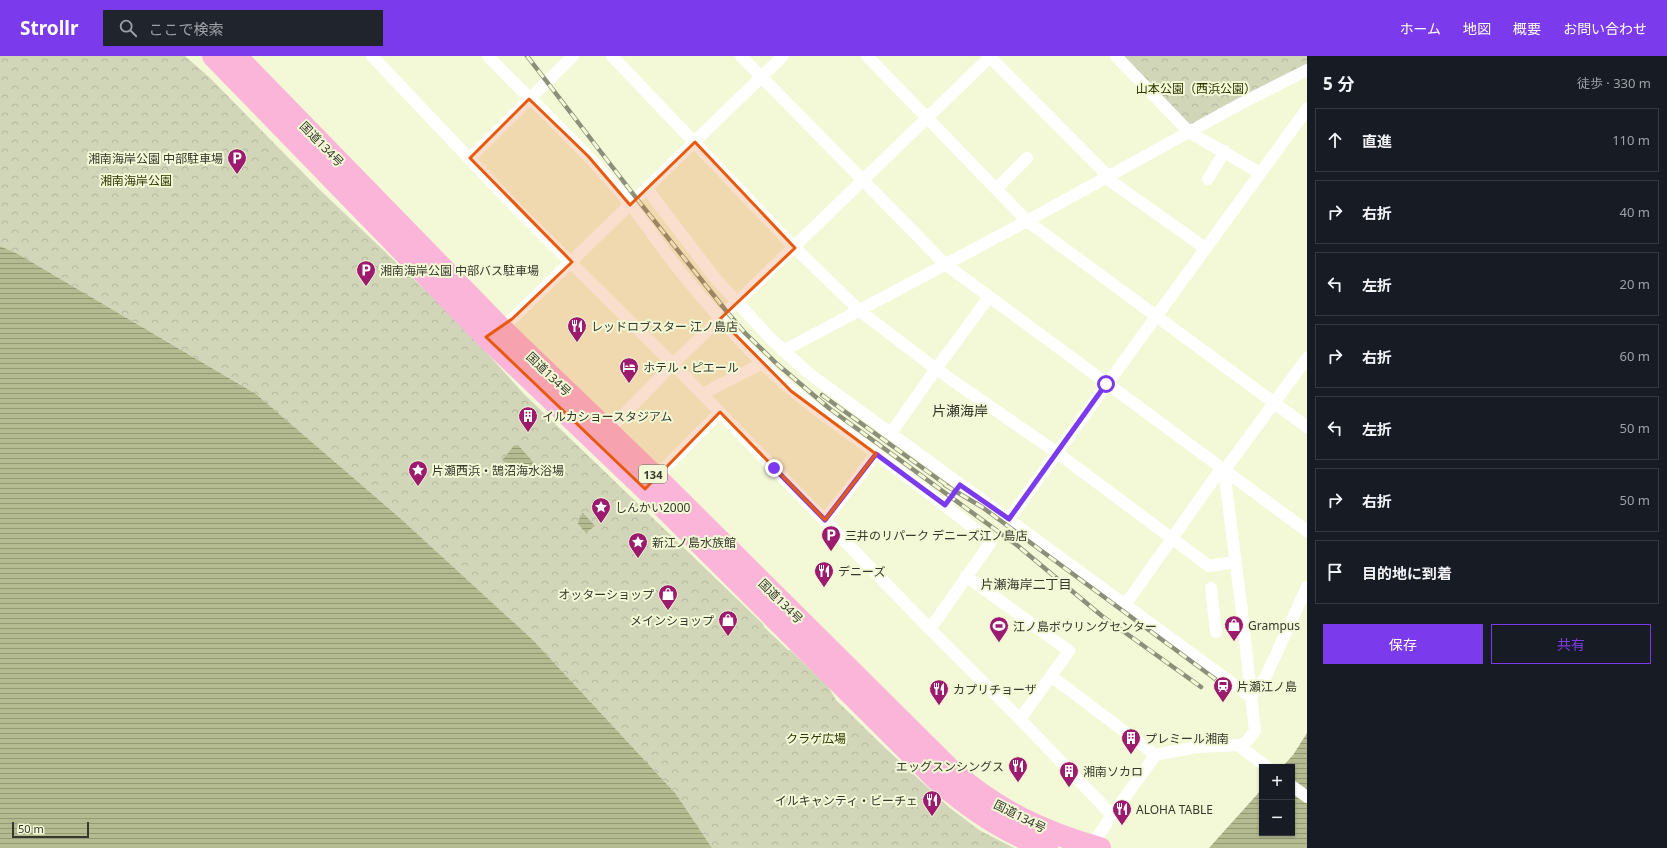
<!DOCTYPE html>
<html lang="ja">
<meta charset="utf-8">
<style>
body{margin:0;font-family:"Noto Sans","Noto Sans JP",sans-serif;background:#20242c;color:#f1f3f6}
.controls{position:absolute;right:12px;bottom:12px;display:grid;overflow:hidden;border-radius:0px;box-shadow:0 1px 3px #0004}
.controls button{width:36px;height:36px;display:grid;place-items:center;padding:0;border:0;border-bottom:1px solid #363941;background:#171b24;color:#f1f3f6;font:20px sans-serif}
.scale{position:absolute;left:12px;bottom:10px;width:77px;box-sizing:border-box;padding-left:4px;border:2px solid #36382b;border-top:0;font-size:11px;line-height:14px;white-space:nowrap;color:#36382b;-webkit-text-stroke:3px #f3f9d7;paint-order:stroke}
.stop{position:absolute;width:12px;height:12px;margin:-9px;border:3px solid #7c3aed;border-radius:50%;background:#fff}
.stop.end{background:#7c3aed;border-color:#fff;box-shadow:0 1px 4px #0008}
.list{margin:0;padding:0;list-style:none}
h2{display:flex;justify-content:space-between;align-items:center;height:52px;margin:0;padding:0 16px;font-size:17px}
h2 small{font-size:13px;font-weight:400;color:#9ea1a6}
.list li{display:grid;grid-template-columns:26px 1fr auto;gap:12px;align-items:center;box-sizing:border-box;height:64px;margin:0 8px 8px;padding:0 8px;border:1px solid #363941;border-radius:0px}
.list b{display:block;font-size:15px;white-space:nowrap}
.list em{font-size:13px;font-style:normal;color:#9ea1a6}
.actions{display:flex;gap:8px;padding:12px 16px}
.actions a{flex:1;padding:9px 0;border:1px solid #7c3aed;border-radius:0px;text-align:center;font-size:14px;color:#7c3aed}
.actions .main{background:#7c3aed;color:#fff}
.icon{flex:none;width:22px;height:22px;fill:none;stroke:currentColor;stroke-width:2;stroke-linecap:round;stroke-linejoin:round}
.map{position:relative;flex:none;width:1307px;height:792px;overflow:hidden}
header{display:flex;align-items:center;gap:24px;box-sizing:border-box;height:56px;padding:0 20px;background:#7c3aed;color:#fff}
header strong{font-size:19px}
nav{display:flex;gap:22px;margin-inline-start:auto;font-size:14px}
.search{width:280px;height:36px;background:#20242c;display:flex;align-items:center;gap:10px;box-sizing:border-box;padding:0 14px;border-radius:0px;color:#9ea1a6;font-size:15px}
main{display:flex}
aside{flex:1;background:#171b24}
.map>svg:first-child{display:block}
.park{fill:url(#park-crowns)}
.water{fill:url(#water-rules)}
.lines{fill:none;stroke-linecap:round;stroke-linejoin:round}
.street{stroke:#fff;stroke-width:12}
.highway{stroke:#fbb5d9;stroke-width:22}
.rail-casing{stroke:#8c8f79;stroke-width:4.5}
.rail{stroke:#f3f9d7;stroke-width:3;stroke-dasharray:9;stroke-linecap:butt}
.route{stroke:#7c3aed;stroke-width:5}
.marked{fill:#e8590c;fill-opacity:0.2;stroke:#e8590c;stroke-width:3;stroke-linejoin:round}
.labels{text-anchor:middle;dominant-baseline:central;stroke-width:4;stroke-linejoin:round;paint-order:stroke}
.shield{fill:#f3f9d7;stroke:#6f725f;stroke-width:1}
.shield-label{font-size:11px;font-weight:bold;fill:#36382b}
.park-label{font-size:12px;fill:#2f3401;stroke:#f3f9d7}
.street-label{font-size:12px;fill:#36382b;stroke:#f3f9d7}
.poi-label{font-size:12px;fill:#36382b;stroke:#f3f9d7;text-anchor:start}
.neighbourhood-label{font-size:13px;fill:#36382b;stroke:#f3f9d7}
.quarter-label{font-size:14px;fill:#36382b;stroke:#f3f9d7}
</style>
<header>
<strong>Strollr</strong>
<div class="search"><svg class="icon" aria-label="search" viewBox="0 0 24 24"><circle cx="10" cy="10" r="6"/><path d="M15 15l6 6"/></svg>ここで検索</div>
<nav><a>ホーム</a><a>地図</a><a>概要</a><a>お問い合わせ</a></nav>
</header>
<main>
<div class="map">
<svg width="1307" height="792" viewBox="0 0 1307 792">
<defs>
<pattern id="park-crowns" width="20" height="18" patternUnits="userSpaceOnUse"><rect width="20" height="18" fill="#d1d6b9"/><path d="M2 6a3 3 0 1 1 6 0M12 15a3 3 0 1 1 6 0" fill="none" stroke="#b4b89f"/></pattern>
<pattern id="water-rules" width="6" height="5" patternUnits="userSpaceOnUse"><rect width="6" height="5" fill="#b4bb91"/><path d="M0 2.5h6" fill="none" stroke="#939977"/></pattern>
</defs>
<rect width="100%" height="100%" fill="#f3f9d7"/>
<path class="park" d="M0,0H185L209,21L320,134L459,266L524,338L763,568L764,571L788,594H790L828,630L836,644L882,689L950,752L979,774L1014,792H712L676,738L533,584L400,462L256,338L18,198L0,190Z
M1123,0H1307V11L1189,72Z"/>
<path class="water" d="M0,190L18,198L256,338L400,462L533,584L676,738L712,792H0Z
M518,389L534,407L532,409V417L528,421L512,415L502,404L514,390Z
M583,457L595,470L588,475L587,478L578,468L580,460Z
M1307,677V792H1209L1262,733V777H1292V711H1282L1293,699Z"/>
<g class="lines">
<path class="street" d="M372,0L520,156L673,308L930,573L1020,663L1112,759
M488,0C535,49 587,95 630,148C646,168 660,190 676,210C703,244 732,277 763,308C793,338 828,362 862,387C905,419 949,452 991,486L930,573
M612,0L795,192L860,255L936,313L1056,396L1209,510L1235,506
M741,0L945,208L1307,475
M867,0L1027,165L1307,371
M989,0L1108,120
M1116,0L1189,76L1260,117
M470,102L573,0
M1105,121L1205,192
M1208,123L1225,95
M647,133L715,222L771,283L807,316L1251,641
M996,133L1027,102
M497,275L512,263L783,0
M783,295L1027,165L1240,48L1307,14
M702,338L763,307
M608,375L673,308L991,0
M891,377L936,313L989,241
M653,424L720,356
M945,449L960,429
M1009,463L1307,53
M825,464L876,398
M966,520L1069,595L1020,663
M1211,532L1216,576
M1125,549L1221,413
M1051,620L1149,694L1155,700
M1251,641L1266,620L1307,531
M1238,689L1267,711
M1292,730L1307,741
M1090,792L1112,759L1155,700L1160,698L1197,691L1241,689L1246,686L1255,675L1242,556L1224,415L1307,302"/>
<path class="highway" d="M213,0L486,281L645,433L937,724C970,753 1006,777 1047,792
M236,0L501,272L668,433L950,713C995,753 1042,776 1100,792"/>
<g class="rail-casing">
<path id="rail" d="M527,0L637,143L727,256L745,277L777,308L830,353L1018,490L1102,560L1201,631
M822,339L949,431
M945,429L982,451L1222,628"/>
</g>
<use href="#rail" class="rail"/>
</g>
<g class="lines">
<path class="route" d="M774,412L825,464L876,398L945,449L960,429L1009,463L1106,328"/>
</g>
<path class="marked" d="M529,43L588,100L630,149L695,86L795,192L720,263L791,335L876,398L825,464L720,356L645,433L486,281L512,263L572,206L470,102Z"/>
<defs>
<g id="parking-pin" transform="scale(1)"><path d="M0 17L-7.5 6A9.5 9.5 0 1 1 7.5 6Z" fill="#9d1b6e" stroke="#f3f9d7"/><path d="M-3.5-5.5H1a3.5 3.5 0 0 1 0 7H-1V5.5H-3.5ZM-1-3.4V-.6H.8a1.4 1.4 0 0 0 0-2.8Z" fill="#fff"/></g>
<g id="restaurant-pin" transform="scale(1)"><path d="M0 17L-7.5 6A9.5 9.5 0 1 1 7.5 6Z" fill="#9d1b6e" stroke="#f3f9d7"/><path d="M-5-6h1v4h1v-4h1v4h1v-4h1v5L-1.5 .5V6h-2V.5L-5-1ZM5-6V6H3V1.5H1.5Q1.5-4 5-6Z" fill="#fff"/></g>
<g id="hotel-pin" transform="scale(1)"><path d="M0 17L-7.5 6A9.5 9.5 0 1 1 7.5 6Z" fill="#9d1b6e" stroke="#f3f9d7"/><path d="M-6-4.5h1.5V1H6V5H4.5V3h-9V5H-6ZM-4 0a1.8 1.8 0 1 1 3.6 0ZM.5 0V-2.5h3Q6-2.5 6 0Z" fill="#fff"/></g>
<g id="building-pin" transform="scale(1)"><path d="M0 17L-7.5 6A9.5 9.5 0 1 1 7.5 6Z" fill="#9d1b6e" stroke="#f3f9d7"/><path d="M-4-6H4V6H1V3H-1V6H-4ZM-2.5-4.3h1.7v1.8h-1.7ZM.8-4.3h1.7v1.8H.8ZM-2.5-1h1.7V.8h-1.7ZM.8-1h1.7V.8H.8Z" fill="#fff"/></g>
<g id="sight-pin" transform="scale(1)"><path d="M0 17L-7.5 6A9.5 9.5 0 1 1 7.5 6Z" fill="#9d1b6e" stroke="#f3f9d7"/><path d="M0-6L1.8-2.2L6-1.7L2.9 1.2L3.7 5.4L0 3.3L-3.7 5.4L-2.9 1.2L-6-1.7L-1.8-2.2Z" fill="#fff"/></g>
<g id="shop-pin" transform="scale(1)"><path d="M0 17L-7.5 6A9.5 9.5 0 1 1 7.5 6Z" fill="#9d1b6e" stroke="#f3f9d7"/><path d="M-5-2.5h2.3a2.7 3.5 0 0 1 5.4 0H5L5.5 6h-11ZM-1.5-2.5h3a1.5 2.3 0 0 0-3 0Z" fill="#fff"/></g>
<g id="stadium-pin" transform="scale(1)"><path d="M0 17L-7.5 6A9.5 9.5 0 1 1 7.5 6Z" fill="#9d1b6e" stroke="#f3f9d7"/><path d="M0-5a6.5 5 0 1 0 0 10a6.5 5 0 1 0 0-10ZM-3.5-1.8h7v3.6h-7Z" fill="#fff"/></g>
<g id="station-pin" transform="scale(1)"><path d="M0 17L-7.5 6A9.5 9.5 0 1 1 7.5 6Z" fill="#9d1b6e" stroke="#f3f9d7"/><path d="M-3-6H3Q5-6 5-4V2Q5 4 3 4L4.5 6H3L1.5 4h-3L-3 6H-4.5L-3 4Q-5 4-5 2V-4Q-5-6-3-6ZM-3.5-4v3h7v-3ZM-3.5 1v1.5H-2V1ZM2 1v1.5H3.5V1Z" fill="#fff"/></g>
</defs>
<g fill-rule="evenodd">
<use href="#parking-pin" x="237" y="102"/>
<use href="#parking-pin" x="366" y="214"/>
<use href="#restaurant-pin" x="577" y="270"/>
<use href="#hotel-pin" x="629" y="311"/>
<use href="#building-pin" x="528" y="360"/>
<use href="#sight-pin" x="418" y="414"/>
<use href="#sight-pin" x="601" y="451"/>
<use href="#parking-pin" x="831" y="479"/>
<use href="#sight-pin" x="638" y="486"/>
<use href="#restaurant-pin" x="824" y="515"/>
<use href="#shop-pin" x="668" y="538"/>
<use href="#shop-pin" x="728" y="564"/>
<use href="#shop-pin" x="1234" y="569"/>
<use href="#stadium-pin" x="999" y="570"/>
<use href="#station-pin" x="1223" y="630"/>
<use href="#restaurant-pin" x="939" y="633"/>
<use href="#building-pin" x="1131" y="682"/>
<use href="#restaurant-pin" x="1018" y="710"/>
<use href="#building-pin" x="1069" y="715"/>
<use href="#restaurant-pin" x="932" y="744"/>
<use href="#restaurant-pin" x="1122" y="753"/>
</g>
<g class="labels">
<rect class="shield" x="639" y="409" width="28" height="18" rx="3"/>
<g class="shield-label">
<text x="653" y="418">134</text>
</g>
<g class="park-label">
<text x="1196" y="32">山本公園（西浜公園）</text>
<text x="136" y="124">湘南海岸公園</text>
<text x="816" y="682">クラゲ広場</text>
</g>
<g class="street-label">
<text transform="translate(322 88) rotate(46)">国道134号</text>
<text transform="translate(549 318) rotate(44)">国道134号</text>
<text transform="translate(781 545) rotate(45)">国道134号</text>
<text transform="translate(1020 760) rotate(27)">国道134号</text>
</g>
<g class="poi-label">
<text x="223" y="102" text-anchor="end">湘南海岸公園 中部駐車場</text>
<text x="380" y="214">湘南海岸公園 中部バス駐車場</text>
<text x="591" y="270">レッドロブスター 江ノ島店</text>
<text x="643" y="311">ホテル・ピエール</text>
<text x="542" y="360">イルカショースタジアム</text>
<text x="432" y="414">片瀬西浜・鵠沼海水浴場</text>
<text x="615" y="451">しんかい2000</text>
<text x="845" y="479">三井のリパーク デニーズ江ノ島店</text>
<text x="652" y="486">新江ノ島水族館</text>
<text x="838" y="515">デニーズ</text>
<text x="654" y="538" text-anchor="end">オッターショップ</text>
<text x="714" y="564" text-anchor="end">メインショップ</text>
<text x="1248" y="569">Grampus</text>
<text x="1013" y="570">江ノ島ボウリングセンター</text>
<text x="1237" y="630">片瀬江ノ島</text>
<text x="953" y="633">カプリチョーザ</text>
<text x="1145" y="682">プレミール湘南</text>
<text x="1004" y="710" text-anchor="end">エッグスンシングス</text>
<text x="1083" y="715">湘南ソカロ</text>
<text x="918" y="744" text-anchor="end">イルキャンティ・ビーチェ</text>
<text x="1136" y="753">ALOHA TABLE</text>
</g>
<g class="neighbourhood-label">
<text x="1026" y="528">片瀬海岸二丁目</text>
</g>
<g class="quarter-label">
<text x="960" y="354">片瀬海岸</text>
</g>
</g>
</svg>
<div class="controls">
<button>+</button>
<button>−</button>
</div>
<div class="scale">50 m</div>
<div class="stop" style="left:1106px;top:328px"></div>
<div class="stop end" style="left:774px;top:412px"></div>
</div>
<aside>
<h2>5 分<small>徒歩 · 330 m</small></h2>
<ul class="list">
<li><svg class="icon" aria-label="ahead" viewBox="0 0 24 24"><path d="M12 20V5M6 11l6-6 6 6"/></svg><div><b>直進</b></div><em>110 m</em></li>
<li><svg class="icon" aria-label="right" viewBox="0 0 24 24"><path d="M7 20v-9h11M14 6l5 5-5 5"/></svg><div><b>右折</b></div><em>40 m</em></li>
<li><svg class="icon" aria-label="left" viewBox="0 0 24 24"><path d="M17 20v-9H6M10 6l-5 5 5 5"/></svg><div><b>左折</b></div><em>20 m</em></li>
<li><svg class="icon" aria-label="right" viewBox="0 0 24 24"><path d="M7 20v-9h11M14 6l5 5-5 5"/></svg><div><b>右折</b></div><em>60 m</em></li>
<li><svg class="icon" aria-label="left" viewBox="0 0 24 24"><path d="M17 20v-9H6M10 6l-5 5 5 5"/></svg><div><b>左折</b></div><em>50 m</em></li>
<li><svg class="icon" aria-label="right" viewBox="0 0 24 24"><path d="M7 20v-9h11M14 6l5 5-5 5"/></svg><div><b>右折</b></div><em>50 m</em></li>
<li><svg class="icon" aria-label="arrive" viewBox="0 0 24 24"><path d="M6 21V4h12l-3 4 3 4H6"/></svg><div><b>目的地に到着</b></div></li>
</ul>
<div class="actions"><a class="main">保存</a><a>共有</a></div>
</aside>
</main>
